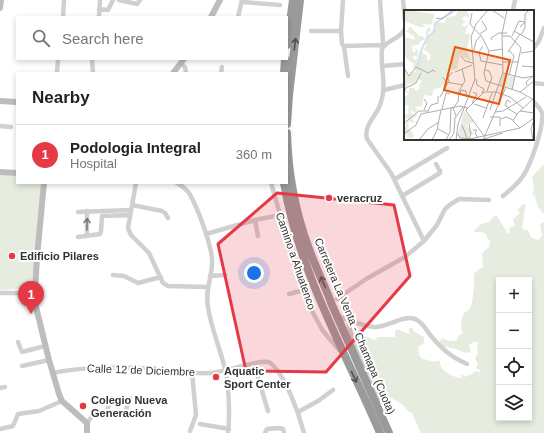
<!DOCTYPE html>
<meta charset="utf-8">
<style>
body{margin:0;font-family:Helvetica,sans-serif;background:#f6f6f6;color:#222}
.controls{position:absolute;right:12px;bottom:12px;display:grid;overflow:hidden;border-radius:0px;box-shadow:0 2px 6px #0003}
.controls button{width:36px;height:36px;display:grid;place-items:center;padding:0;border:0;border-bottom:1px solid #e0e0e0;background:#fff;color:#222;font:20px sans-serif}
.you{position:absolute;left:254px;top:273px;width:14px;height:14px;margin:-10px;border:3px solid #fff;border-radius:50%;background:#1a73e8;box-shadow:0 0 0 6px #1a73e833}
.badge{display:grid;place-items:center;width:26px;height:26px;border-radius:50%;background:#e63946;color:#fff;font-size:13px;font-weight:700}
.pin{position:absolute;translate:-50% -33px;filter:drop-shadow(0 1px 2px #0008)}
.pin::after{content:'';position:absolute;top:21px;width:14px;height:12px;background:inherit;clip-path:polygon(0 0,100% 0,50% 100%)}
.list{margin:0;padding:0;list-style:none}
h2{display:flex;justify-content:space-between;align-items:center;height:52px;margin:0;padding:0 16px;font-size:17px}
h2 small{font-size:13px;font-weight:400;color:#767676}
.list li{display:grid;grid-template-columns:26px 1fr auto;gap:12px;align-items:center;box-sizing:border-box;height:60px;padding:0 16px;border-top:1px solid #e0e0e0}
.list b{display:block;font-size:15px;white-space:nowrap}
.list p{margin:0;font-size:13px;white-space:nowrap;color:#767676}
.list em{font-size:13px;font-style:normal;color:#767676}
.icon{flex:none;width:22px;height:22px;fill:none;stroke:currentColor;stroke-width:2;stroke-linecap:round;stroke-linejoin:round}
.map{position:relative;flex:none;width:544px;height:433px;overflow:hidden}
.search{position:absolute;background:#fff;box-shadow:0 2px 6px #0003;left:16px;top:16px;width:272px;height:44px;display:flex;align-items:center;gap:10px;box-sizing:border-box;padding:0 14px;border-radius:0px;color:#767676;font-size:15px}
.panel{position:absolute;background:#fff;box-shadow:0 2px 6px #0003;left:16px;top:72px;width:272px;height:112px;border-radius:0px}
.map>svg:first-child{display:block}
.green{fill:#e6ecdf;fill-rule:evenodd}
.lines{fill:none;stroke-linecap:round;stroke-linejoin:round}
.street{stroke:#d0d0d0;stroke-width:4.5}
.secondary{stroke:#bdbdbd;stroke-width:6}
.highway{stroke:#9a9a9a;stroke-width:8}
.oneway{stroke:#525252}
.oneway2{stroke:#7a7a7a}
.marked{fill:#e63946;fill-opacity:0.2;stroke:#e63946;stroke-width:3;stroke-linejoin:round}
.poi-dot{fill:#e63946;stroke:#fff;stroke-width:1.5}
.labels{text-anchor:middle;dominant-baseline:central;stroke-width:4;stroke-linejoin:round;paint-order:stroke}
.poi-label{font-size:11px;font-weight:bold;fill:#333;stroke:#fff;text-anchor:start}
.street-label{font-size:11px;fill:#333;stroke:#fff}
.inset-river{fill:none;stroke:#cfe2ee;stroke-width:2}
.inset-road{fill:none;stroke:#adadad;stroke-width:1}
.view{fill:#e8590c;fill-opacity:0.15;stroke:#e8590c;stroke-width:2}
.inset-edge{fill:none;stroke:#333;stroke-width:2}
</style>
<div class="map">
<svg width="544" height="433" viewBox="0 0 544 433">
<rect width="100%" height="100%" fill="#fff"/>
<path class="green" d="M544,164V213H542L541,210L538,207L534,194L532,196L534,188L532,177Z
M0,172L17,173V183H44L33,288L0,290Z
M526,204C523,212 525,219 522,227L524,230H528L531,237L538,240L542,236L540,224L544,222V433H421L412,413L408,411L402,404L377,390C372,372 358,358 360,338L366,336L374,340L378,337H395V330H400L409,334V328H413V331L424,337V343L418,347L419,354L422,359C429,359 433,364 439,360C440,362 440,365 441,367C445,373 455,378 462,378L461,375H463L464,377L472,374L475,371L480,372L481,371L476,368L478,364L475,358L478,353L477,346L479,343L477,342H473L469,345L471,352C465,354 464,352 458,350C455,348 449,348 445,347L442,348L439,343L442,338L448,341H456L459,335L463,333C460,329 461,320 463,315C465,311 470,310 471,306C473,299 475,281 474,274L480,268H483L482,253L489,247L490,241L487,238L486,234L482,232H474C478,225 482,223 489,222L494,216H497L508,234L510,233L509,228L515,226L513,219L520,213L517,210L520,208L521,205ZM499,280H529V418H499Z"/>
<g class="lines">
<path class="street" d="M119,0L137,4L140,0
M343,0L341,31L342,44L344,46L384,45L383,42L380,0
M403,0L405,20
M242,2L280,5
M99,9L108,10L113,0
M513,10L515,0
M63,17L64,0
M99,17L100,0
M238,17L242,0
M405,29C400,39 387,40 382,49C380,67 387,84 381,102C378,115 363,125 367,139L391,173L424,241
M311,31H341
M344,46L348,76
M533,49L539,41L544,28
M92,59L93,73
M181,63L185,67L186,73
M383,66L405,64
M57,73L58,59
M221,73L222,67
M533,83L544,84
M384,90L405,85
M0,126L11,127
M395,179L447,148
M136,183L128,228L131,235L149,253L163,283L168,286L207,287
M177,183C182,186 186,189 189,193C197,206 214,250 212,265C211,282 205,289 208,307C211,328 220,348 225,369C229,384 230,417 228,433
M271,183L293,259L313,313L323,331L339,350
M402,196L440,173V171L436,164
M503,196C510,190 518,184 523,176C531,164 544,127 542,113C541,109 536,104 533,101
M132,205L162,211L165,213L168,218
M78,212L130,210
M255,220L258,236
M206,234L255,220L280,215
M87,236V211
M78,237L100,234L101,231L102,216L130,215
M113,275L124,276L138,283L161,277
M210,276L225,275
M0,293H35
M289,294L304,290
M337,299L366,279L405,257L424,241L437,225L445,209L451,204L459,199L489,200
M340,317C349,320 366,327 375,327C388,327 406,313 417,320C423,323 427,331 431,336C442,349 451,357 467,364
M348,319L351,335L377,395L381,400
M18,342L22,352L45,346
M254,364L268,411
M22,366L49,360
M52,373C86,366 121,367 155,369C173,371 192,374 210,373C227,372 255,360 269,362C285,373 299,414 304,433
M0,388L5,387
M298,412L318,401L333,390
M106,414L111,398
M124,415L130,398
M87,423L93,415L99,413L138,415
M200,424L229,429
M0,429L13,426L18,414L39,411L62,401
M190,431L196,415L192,372
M265,433L267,429L279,428L283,429L284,433"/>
<path class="secondary" d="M0,8L1,0
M211,17L220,0
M173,73L184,59
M0,101L17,102
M0,172L17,173
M44,183L37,257L35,293L36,307L49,360L59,394L62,401L87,423V433"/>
<path class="highway" d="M287,45L293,0
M284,73L285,59
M287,124L289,95L300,0
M287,133C288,172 295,211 309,249C316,268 325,286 332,305C351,348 370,390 389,433
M284,183C299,272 345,351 380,433"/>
</g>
<defs><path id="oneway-shaft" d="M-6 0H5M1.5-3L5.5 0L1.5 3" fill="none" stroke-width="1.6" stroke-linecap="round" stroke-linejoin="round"/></defs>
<g class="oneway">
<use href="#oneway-shaft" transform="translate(295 44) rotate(-83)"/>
<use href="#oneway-shaft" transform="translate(323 282) rotate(-114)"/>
<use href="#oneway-shaft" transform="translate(354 377) rotate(65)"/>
</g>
<use class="oneway2" href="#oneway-shaft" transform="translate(87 224) rotate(-89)"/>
<path class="marked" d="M277,193L394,205L410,276L326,372L246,371L218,244Z"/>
<g class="poi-dot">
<circle cx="329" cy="198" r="4"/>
<circle cx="12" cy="256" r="4"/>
<circle cx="216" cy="377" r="4"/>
<circle cx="83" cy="406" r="4"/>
</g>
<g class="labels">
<g class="poi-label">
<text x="337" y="198">veracruz</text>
<text x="20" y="256">Edificio Pilares</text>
<text x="224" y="371">Aquatic<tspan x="224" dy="13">Sport Center</tspan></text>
<text x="91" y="400">Colegio Nueva<tspan x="91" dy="13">Generación</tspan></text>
</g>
<g class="street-label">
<text transform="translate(296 261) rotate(71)">Camino a Ahuatenco</text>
<text transform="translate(355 326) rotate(67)">Carretera La Venta - Chamapa (Cuota)</text>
<text transform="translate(141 370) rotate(2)">Calle 12 de Diciembre</text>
</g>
</g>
<g transform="translate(404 10)">
<rect width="130" height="130" fill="#fff"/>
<path d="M0,0L30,4V7L27,15L18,14L22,17H16L0,11ZM55,0H63L64,5L66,3L65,7L60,6L58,10L62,11L58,15L61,17L65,12L61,24H66L63,40L67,51L56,45L53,59L47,60L46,57V63L40,67L41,73L36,78L30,79L28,86L20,85L18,96L11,97L14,101L11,103L7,100L8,105H14L8,109L11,113L4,111L5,119L10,125L9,128H4L0,122L4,108H0V106L5,103L3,100L5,99L4,95L0,96L1,87L5,84L0,80V59H2L3,65L12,61L9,57L10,53L6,52L0,45V27L11,30L10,26L0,20L3,21L6,16L16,27V25L22,29V20L25,17L27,20L24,23H27L23,25L26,27L28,24L27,22L32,18L30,14L34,12L40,13L43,7L51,6ZM22,29L20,32L23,36L19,39L26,44V50L23,51V45L19,44L18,39L16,47L11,50L8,46L14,47V40L11,38L12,41L9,42L8,36L14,35L17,31ZM14,69L18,71L15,75L16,79L12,81L10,78H5V82L1,80L4,74L11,73ZM99,64L111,67L108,80L95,75ZM60,101L70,112L62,115L70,124L65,125V129L56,128L54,124Z" fill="#e6ecdf" fill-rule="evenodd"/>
<path class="inset-river" d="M14,56L17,40L24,27L30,22L31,13L52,0"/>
<path class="inset-road" d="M88,0L100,8M68,3L66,14L78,27L85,41M32,8L38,9L49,0M110,21L130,32M76,24L83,19L78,11M117,25L121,18V4L125,0M98,26H106L117,38L108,80M108,26L115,11L121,12L116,17M88,30L87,28L95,23H103M79,36L75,42L77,51L99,55M70,40L72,31L77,25M85,41L80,63L82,71L116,82L130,90M85,41L99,39M104,42L116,24M117,43L130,41M57,46L61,51L69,53M99,52H115M118,56L130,57M0,58L5,66L12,57L24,63L29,60L31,62M81,60L85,61L88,68L83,81M51,62L68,55M99,63L119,68L130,66M105,65L110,46L105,40M39,67L42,72L59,75M72,69L73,75L80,79L78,83M45,72L44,67L49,62M123,75L122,72L129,66M0,82L2,78L12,73L17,63M116,82L130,71M56,85L57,80L62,81V86M36,87L44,73M68,93L73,84L69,82M70,94L82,98M104,97L101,95L103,90L107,92M63,98L62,101L81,127M103,98L113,104L130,88M38,99L42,83L46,84M20,100L23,93L20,89M86,100L92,82L106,87L119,98M24,101L27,95L34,93V86M116,101L130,103M91,102L99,101L122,87M113,104L109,111L116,118M52,106L49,98L54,92L55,81L61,71L58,59M86,107H96V116M79,108L88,83M97,109L102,107L109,110M0,113L15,101H25M65,114L67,124L65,129M58,115L63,128M34,119L45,125M69,120H73L71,123L74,128M53,123L56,128L68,129M0,124L12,115L17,104L56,96L64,98L80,82H92L99,62L98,24L103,0M66,129L116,118L130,108M80,129L99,123M15,130L24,119L35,112M28,130L33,120L37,100M42,130L46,122L47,98M45,130L50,123L51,108L59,97M52,130L54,114L71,69L67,27L72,14L84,0M79,130L102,77M129,130L127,119L130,110"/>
<path class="view" d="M51,37L106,50L95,94L40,80Z"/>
<rect width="130" height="130" class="inset-edge"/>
</g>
</svg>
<div class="controls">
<button>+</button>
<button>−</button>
<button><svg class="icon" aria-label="locate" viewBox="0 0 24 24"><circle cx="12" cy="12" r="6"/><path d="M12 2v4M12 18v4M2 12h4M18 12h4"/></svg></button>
<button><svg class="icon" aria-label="layers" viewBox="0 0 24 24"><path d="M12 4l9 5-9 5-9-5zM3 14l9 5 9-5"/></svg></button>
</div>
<div class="you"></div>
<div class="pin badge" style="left:31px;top:314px">1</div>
<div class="search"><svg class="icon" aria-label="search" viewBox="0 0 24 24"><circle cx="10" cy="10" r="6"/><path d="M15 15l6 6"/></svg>Search here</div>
<section class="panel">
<h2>Nearby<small></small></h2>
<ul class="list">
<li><span class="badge">1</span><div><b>Podologia Integral</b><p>Hospital</p></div><em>360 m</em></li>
</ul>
</section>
</div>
